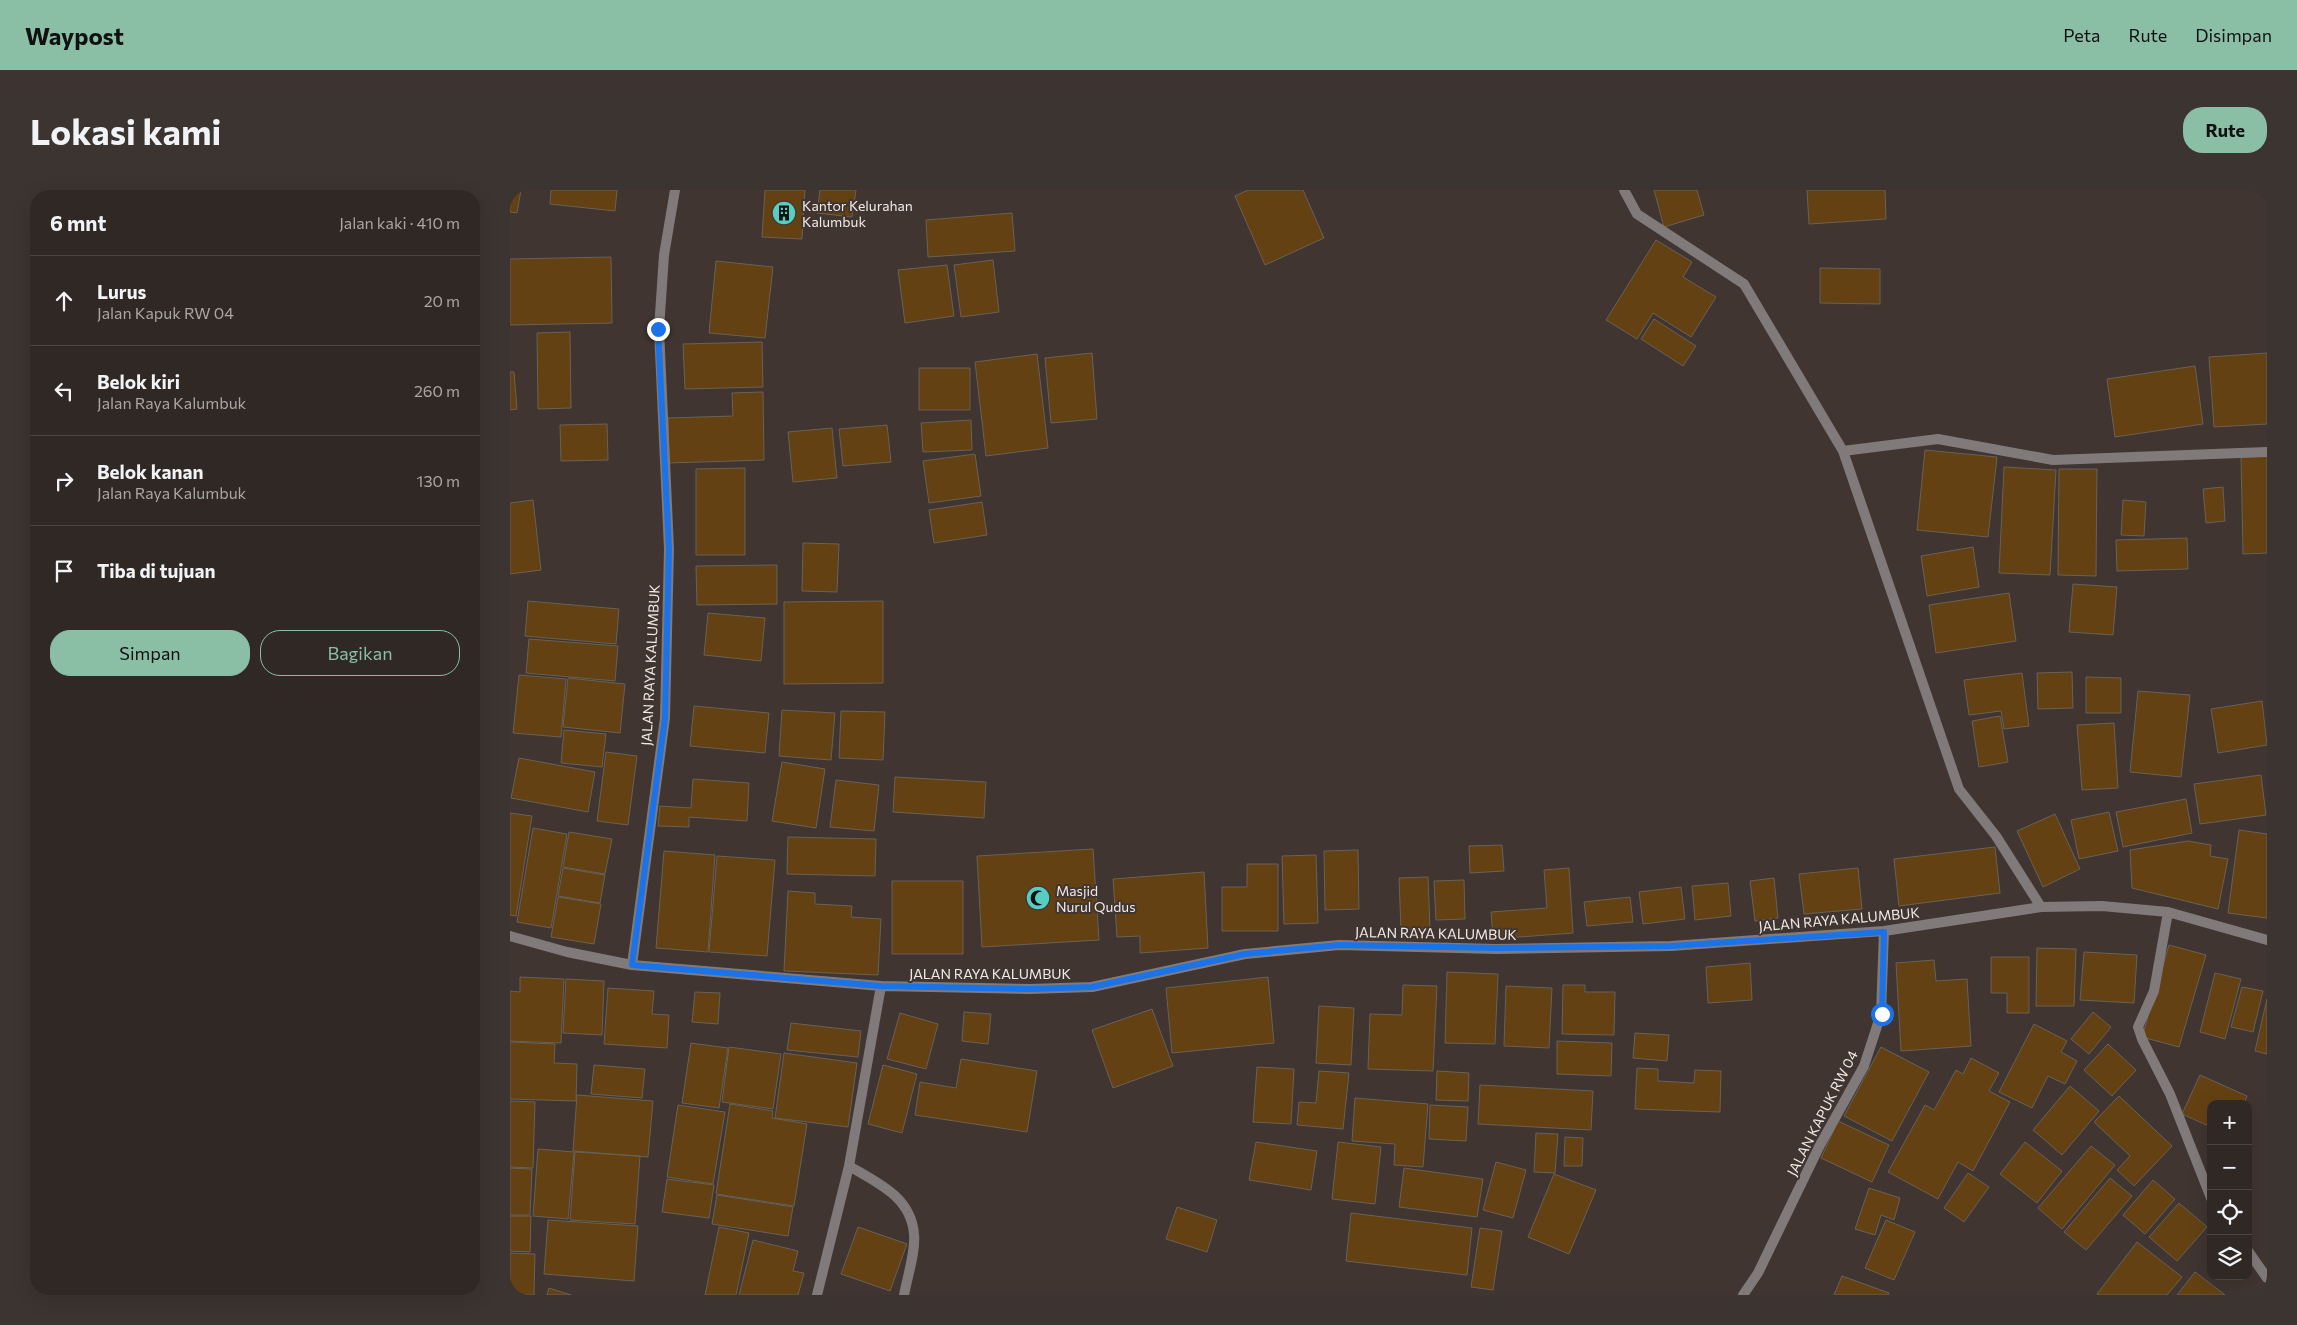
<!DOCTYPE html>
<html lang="id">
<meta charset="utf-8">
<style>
body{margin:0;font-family:Commissioner,sans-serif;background:#3c3431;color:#f1f3f6}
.controls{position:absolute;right:15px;bottom:15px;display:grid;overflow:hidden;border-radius:10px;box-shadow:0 5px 20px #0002}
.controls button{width:45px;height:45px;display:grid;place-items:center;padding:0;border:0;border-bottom:1px solid #4b4441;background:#302824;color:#f1f3f6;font:25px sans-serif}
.stop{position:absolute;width:15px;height:15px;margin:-11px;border:4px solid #1a73e8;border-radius:50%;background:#fff}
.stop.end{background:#1a73e8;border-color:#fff;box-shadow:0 1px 5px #0008}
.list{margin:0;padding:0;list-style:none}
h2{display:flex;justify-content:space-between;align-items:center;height:65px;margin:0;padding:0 20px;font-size:21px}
h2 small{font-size:16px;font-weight:400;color:#a8a6a6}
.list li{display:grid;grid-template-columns:32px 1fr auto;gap:15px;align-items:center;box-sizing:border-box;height:90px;padding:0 20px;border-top:1px solid #4b4441}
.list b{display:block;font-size:19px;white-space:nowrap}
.list p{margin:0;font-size:16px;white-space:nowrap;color:#a8a6a6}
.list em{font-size:16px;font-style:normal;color:#a8a6a6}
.actions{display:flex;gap:10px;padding:15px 20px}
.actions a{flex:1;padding:11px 0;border:1px solid #8abfa5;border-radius:20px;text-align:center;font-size:18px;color:#8abfa5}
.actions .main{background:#8abfa5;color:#111}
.icon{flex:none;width:28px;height:28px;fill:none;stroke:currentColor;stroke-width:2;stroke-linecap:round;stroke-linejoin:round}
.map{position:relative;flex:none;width:1757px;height:1105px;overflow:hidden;border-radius:20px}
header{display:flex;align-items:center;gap:30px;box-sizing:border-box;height:70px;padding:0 25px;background:#8abfa5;color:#111}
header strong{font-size:24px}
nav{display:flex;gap:28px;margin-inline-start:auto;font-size:18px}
.intro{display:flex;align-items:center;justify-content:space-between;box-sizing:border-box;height:120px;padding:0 30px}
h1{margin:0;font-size:35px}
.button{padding:12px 22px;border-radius:20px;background:#8abfa5;color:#111;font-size:18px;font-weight:700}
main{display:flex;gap:30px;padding:0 30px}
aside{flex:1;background:#302824;border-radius:20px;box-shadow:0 5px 20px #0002}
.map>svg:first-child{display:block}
.building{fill:#634113;stroke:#696157}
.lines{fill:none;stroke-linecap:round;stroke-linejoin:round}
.street{stroke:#817a7b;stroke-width:10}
.route{stroke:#1a73e8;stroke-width:6}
.labels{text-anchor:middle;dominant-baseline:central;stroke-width:4;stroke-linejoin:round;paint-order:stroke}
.poi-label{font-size:14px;fill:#f1e9e6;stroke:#403530;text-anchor:start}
.street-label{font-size:14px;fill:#f1e9e6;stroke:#403530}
</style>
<header>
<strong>Waypost</strong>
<nav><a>Peta</a><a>Rute</a><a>Disimpan</a></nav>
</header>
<div class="intro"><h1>Lokasi kami</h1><a class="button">Rute</a></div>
<main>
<aside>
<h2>6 mnt<small>Jalan kaki · 410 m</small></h2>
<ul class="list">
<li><svg class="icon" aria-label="ahead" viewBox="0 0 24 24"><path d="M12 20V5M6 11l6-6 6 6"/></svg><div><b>Lurus</b><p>Jalan Kapuk RW 04</p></div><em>20 m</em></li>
<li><svg class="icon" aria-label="left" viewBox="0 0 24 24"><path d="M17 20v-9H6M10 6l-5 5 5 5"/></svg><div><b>Belok kiri</b><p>Jalan Raya Kalumbuk</p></div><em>260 m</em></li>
<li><svg class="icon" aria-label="right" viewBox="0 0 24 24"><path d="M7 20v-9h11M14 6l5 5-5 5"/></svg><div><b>Belok kanan</b><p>Jalan Raya Kalumbuk</p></div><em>130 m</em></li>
<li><svg class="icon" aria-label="arrive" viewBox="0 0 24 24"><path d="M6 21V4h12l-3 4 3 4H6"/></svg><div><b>Tiba di tujuan</b></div></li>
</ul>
<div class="actions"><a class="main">Simpan</a><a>Bagikan</a></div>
</aside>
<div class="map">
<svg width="1757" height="1105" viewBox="0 0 1757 1105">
<rect width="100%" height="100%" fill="#403530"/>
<path class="building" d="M0,0H11L7,23L0,22Z
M41,0H107L105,21L40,14Z
M255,0H295L292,49L252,47Z
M310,0H346L342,27L307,23Z
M738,0H793L814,48L755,75L725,6Z
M1144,0H1187L1194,25L1154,37Z
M1297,0H1375L1376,29L1299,34Z
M502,23L505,61L418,67L416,30Z
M1146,50L1182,72L1173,87L1206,107L1181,147L1143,123L1127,149L1096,130Z
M101,67L102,133L0,135V69Z
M483,70L489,122L451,127L444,75Z
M206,71L263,77L255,148L199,143Z
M437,75L444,126L395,133L388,80Z
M1310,78L1370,79V114L1310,113Z
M1144,129L1186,156L1173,176L1131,149Z
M60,142L61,218L28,219L27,143Z
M252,152L253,197L175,199L173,154Z
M582,163L587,229L541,233L535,168Z
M1757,163V234L1704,237L1699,167Z
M527,164L538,258L476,266L465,172Z
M1685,176L1693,234L1605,247L1597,189Z
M409,178H460V220H409Z
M0,182H4L7,219L0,220Z
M253,202L254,270L159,273L158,228L223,226L222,203Z
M461,230L462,260L413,262L411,233Z
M97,234L98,270L51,271L50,235Z
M377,235L381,272L333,276L329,239Z
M322,238L327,288L283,292L278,242Z
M1415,260L1487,267L1478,347L1407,340Z
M465,264L471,306L419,313L413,271Z
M1757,266V363L1733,364L1731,267Z
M1494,277L1546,280L1540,385L1489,383Z
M235,278V365H186V279Z
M1549,279H1587L1586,386L1548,385Z
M1713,297L1715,331L1696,333L1693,299Z
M23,310L31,380L0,384V313Z
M1613,310L1636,312L1634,346L1611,345Z
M472,312L477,345L424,353L419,320Z
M1677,348L1678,379L1607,381L1606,350Z
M293,353L329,354L327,402L292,401Z
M1463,357L1469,397L1417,406L1411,366Z
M267,375V414L187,415L186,376Z
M1563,394L1607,397L1603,445L1559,442Z
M1499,403L1506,451L1426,463L1419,415Z
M18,411L109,419L106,454L15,446Z
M373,411V493L274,494V412Z
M198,423L255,428L251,471L194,465Z
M19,449L108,456L105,491L16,483Z
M1562,482L1563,518L1528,519L1527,483Z
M1512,483L1519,536L1494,539L1491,521L1459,525L1454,490Z
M9,485L56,489L51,547L3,543Z
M1576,487L1611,488V523H1576Z
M58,488L115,494L110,543L53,537Z
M1628,501L1680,505L1671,587L1620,582Z
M1752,511L1757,555L1708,563L1701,519Z
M184,516L259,523L255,563L180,556Z
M272,520L325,523L321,570L269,566Z
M331,521L375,522L373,570L329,568Z
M1490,526L1498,572L1469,577L1462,531Z
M1604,533L1608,598L1572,600L1567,535Z
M54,540L96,544L92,577L51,573Z
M96,562L127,566L118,635L87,631Z
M9,568L85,582L78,622L1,608Z
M272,572L315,579L306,638L262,631Z
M1751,585L1756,625L1690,634L1684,594Z
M385,587L476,592L474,628L383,622Z
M183,589L239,593L237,631L179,627V637L148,636L150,616L181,618Z
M326,590L369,595L364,641L320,637Z
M1676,609L1682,643L1613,657L1606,622Z
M1599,622L1608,661L1569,669L1561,630Z
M0,623L22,626L6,726L0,725Z
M1545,624L1570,679L1533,697L1507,641Z
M23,638L57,644L41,738L7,732Z
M1729,640L1757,644V728L1718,723Z
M59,642L102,649L95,684L53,677Z
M278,647L366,649L365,686L277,684Z
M1678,651L1701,655L1700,666L1718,669L1708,719L1622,698L1620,660Z
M992,655L994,681L960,683L959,656Z
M1485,657L1490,703L1389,716L1384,669Z
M583,659L589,750L472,757L467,666Z
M848,660L849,719L815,720L814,661Z
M154,661L205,665L198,762L146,758Z
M806,665L808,733L774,734L772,666Z
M207,666L265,670L257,766L199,762Z
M737,674H768V741H712V697H737Z
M53,678L95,685L90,713L48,706Z
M1059,678L1063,743L983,749L981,722L1037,718L1034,680Z
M1348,678L1352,719L1294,724L1289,684Z
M694,682L698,758L630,763V746L607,747L603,689Z
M918,687L920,738L891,740L889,688Z
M1264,688L1268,728L1245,731L1240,691Z
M954,690L955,729L926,730L924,691Z
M382,691H453V764H382Z
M1218,693L1221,726L1185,730L1182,696Z
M1171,697L1175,729L1133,734L1129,702Z
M278,701L305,703V714L342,716L341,727L371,729L368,785L274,781Z
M48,707L91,714L84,754L41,747Z
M1120,707L1123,732L1077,736L1074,712Z
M1659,755L1696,765L1669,857L1632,847Z
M1527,758L1566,759L1564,816H1526Z
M1574,762L1627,765L1624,813L1570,810Z
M1481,767H1519V823H1497V803H1481Z
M1424,770L1426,791L1457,789L1461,856L1391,861L1386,773Z
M1240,773L1242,810L1198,813L1196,777Z
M937,782L988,784L985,854L935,853Z
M1705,783L1731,789L1715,849L1690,842Z
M10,787L54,789L51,853L0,851V801L10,802Z
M758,787L764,853L662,863L656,798Z
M56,789L94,791L92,845L53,843Z
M893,795L927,796L923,881L858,879L860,824L892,825Z
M1053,795H1075V802H1105L1104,845L1052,844Z
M996,796L1042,798L1039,858L994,856Z
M1732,797L1753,801L1743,842L1721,837Z
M98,798L144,801L142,824L159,825L157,858L94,854Z
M185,802L210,803L208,834L182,832Z
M1757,809V864L1745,861Z
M809,816L844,818L841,875L806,873Z
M642,819L663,876L603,898L582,840Z
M454,822L481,824L478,854L452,851Z
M1583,822L1601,837L1579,864L1561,849Z
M390,823L428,834L416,879L377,869Z
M281,833L351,841L348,867L277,860Z
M1524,834L1557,851L1551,862L1567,871L1555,894L1538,886L1522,918L1489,902Z
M1125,843L1159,845L1157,871L1123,868Z
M1047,851L1102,853L1101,886L1047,884Z
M0,852L45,854L44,873L67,874L66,911L0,909Z
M181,853L218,858L209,918L172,913Z
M1598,854L1626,880L1602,906L1574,880Z
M219,857L271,864L263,919L212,912Z
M1371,857L1419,882L1382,951L1334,926Z
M274,863L347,873L338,937L265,928Z
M1461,868L1489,883L1479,901L1500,912L1463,981L1448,972L1428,1009L1378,982L1415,915L1424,920L1446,880L1453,884Z
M451,869L527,881L517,942L405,925L410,892L446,898Z
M84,875L135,879L132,908L81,904Z
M373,875L407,884L392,943L358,934Z
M747,877L784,879L781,934L743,932Z
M1127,878L1148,879V891L1184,893L1185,880L1211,881L1210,922L1125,919Z
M809,881L839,883L833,939L787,935L789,912L806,913Z
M927,881L959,883L958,911L926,910Z
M1690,885L1737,906L1734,914H1701V937L1672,924Z
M970,895L1083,901L1081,940L968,934Z
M1560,896L1589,921L1552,965L1523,940Z
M67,905L143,911L138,967L63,961Z
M1609,906L1662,956L1624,996L1607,980L1620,966L1584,932Z
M845,908L918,914L913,977L884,975L885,954L842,951Z
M0,911L25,912L23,978L0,977Z
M220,914L263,921L262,928L297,934L284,1016L206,1004Z
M168,915L215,922L203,994L157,987Z
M920,915L958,917L956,951L919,949Z
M1328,931L1379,955L1362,992L1311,968Z
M1026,943L1048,944L1045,983L1024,982Z
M1055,947L1073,948L1072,976H1054Z
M746,952L807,961L801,1000L739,990Z
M828,952L871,957L865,1014L822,1009Z
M1515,952L1552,981L1527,1013L1490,984Z
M1581,956L1605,975L1552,1039L1528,1018Z
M28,959L64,962L58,1029L23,1026Z
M65,962L130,966L125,1034L60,1030Z
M986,972L1016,980L1003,1028L973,1020Z
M0,978L22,979L20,1025H0Z
M894,978L973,989L967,1027L889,1017Z
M1458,983L1479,997L1454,1032L1434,1018Z
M1044,984L1086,1000L1059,1064L1018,1047Z
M1600,988L1622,1006L1576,1060L1554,1042Z
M157,989L204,995L199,1028L152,1022Z
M1643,990L1665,1009L1635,1044L1613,1025Z
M1359,998L1390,1008L1384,1030L1371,1025L1365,1045L1345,1039Z
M207,1005L283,1017L278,1046L202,1034Z
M1669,1013L1697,1037L1667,1071L1639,1047Z
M667,1017L707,1030L697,1062L656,1049Z
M841,1023L962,1038L957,1085L836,1071Z
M0,1026H21L20,1062L0,1061Z
M38,1030L128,1036L124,1091L34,1084Z
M1376,1030L1405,1042L1384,1090L1355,1078Z
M209,1037L239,1043L226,1105H195Z
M348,1037L397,1054L380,1101L331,1084Z
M970,1038L992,1041L983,1100L961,1097Z
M243,1050L288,1061L283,1081L294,1083L288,1105H229Z
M1627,1052L1672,1087L1657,1105H1588L1587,1104Z
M0,1063L25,1064L24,1105H0Z
M1685,1082L1715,1105H1667Z
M1332,1086L1379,1103L1378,1105H1324Z
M39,1098L61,1105H37Z"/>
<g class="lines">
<path class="street" d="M165,0L154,65L149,139L159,359L155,528L122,775L371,796L520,799L582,797L735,764L829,755L986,759L1161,756L1374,741L1531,717L1592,716L1658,722L1757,750
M1114,0L1127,24L1234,94L1333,261L1449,599L1486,646L1531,717
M1333,261L1428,249L1543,270L1757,262
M1658,722L1644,801L1628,837L1632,849L1660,904L1701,1008
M0,746L57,762L122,775
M339,976C368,993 401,1007 404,1044C406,1061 397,1088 394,1105
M1738,1061L1757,1088
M307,1105L339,976L371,796
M1233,1105L1248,1083L1310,955L1354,876L1371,824L1374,741"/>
</g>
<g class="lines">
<path class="route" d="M148,139L159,359L155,528L122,775L371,796L520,799L582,797L735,764L829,755L986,758L1161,756L1374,742L1372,824"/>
</g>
<defs>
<g id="building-disc" transform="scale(1.25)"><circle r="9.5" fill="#56cec3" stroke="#403530"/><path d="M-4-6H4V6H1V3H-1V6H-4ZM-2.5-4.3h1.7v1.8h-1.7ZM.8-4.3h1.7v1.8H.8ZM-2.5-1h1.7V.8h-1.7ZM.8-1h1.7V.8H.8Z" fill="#111"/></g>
<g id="mosque-disc" transform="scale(1.25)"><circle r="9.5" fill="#56cec3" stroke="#403530"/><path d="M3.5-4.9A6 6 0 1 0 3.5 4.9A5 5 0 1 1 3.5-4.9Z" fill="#111"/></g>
</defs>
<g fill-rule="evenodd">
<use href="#building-disc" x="274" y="23"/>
<use href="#mosque-disc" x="528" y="708"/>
</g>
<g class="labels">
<g class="poi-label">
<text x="292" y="15">Kantor Kelurahan<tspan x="292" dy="16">Kalumbuk</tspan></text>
<text x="546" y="700">Masjid<tspan x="546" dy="16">Nurul Qudus</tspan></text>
</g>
<g class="street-label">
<text transform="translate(140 475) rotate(-87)">JALAN RAYA KALUMBUK</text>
<text transform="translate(1329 729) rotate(-5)">JALAN RAYA KALUMBUK</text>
<text transform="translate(926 743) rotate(1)">JALAN RAYA KALUMBUK</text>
<text x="480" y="783">JALAN RAYA KALUMBUK</text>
<text transform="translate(1312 923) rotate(-63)">JALAN KAPUK RW 04</text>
</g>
</g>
</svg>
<div class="controls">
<button>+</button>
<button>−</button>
<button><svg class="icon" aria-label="locate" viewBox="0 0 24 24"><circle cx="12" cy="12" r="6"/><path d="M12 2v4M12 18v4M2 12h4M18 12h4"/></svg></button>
<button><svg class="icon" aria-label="layers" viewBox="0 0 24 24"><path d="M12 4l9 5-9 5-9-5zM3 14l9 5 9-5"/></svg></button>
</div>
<div class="stop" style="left:1372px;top:824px"></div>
<div class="stop end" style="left:148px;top:139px"></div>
</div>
</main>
